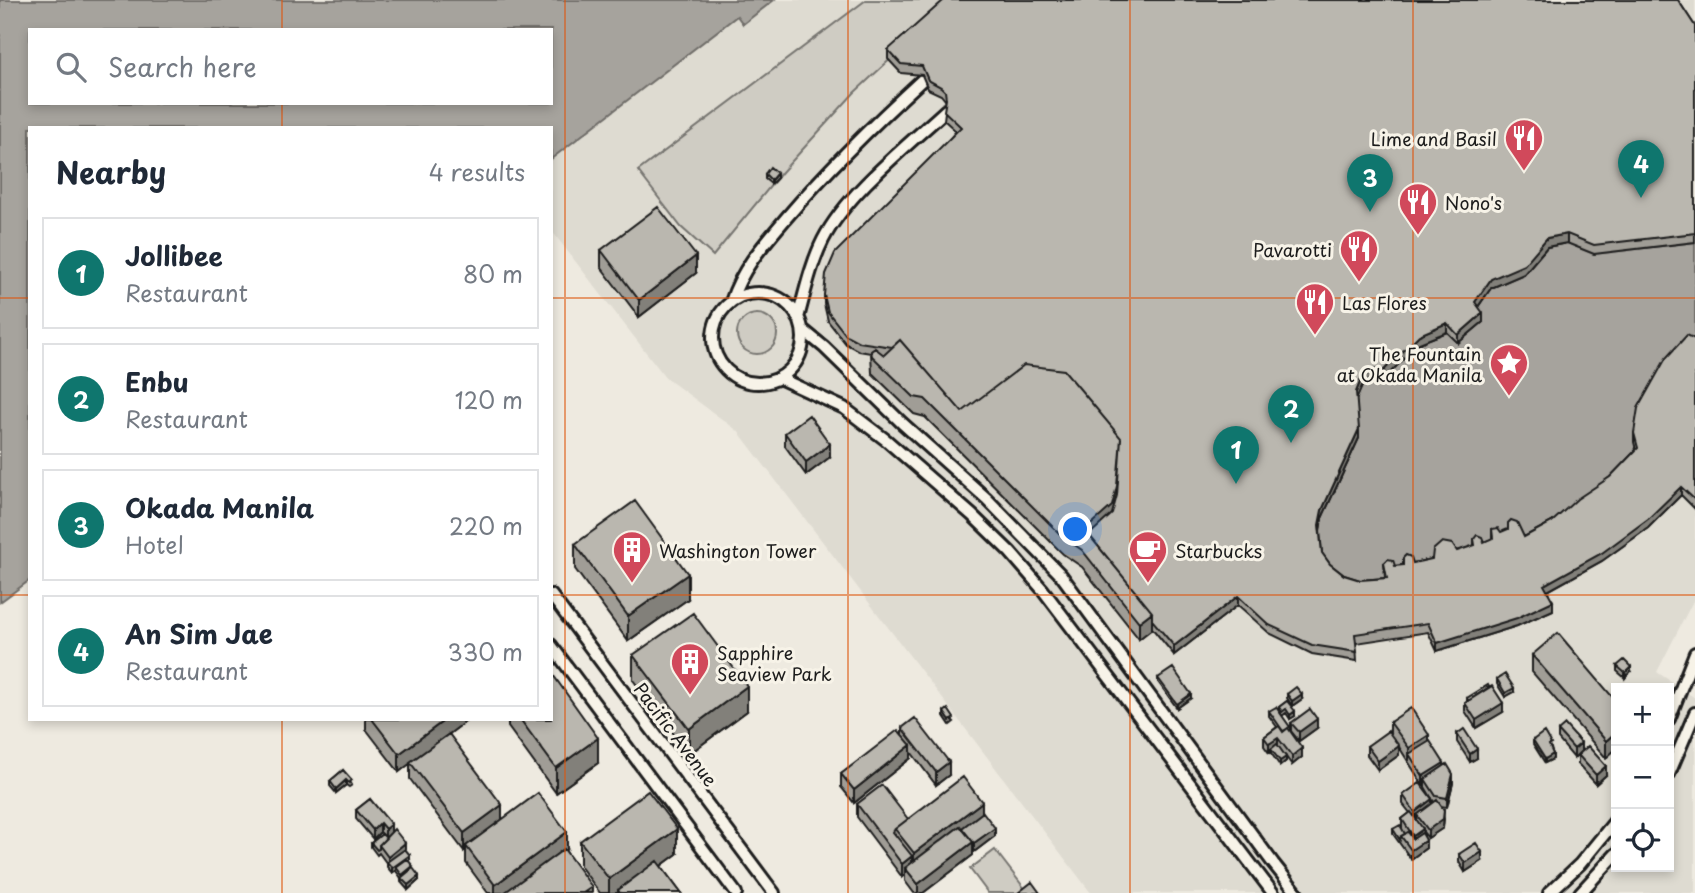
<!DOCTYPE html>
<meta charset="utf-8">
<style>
body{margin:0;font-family:"Playpen Sans",sans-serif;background:#f6f6f7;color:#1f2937}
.controls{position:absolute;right:21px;bottom:21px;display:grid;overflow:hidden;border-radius:0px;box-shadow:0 4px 10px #0003}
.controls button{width:63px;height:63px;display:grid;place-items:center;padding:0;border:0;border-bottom:2px solid #e0e1e3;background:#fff;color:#1f2937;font:35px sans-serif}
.you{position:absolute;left:1076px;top:530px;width:24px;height:24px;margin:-18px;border:5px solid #fff;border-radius:50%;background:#1a73e8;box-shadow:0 0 0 10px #1a73e833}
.badge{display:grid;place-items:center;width:46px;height:46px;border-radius:50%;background:#0f766e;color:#fff;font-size:23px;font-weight:700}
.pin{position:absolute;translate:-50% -58px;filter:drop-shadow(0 2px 4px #0008)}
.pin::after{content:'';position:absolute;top:37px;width:24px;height:21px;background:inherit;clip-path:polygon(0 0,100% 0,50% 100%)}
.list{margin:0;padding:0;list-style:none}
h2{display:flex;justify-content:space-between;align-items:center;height:91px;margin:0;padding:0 28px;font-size:30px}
h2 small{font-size:23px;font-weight:400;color:#747a83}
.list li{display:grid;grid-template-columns:46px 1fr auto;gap:21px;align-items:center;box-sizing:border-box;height:112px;margin:0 14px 14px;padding:0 14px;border:2px solid #e0e1e3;border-radius:0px}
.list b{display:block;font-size:26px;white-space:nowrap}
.list p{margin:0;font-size:23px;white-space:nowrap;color:#747a83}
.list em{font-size:23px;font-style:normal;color:#747a83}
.icon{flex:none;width:38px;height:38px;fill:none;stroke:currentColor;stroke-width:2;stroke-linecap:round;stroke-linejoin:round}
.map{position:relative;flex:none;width:1695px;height:893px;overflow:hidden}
.search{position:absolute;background:#fff;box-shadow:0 4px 10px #0003;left:28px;top:28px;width:525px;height:77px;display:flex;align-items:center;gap:18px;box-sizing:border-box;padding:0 24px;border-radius:0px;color:#747a83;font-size:26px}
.panel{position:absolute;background:#fff;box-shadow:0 4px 10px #0003;left:28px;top:126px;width:525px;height:595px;border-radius:0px}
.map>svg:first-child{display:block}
.built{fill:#dedbd1;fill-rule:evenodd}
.green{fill:#cfccc3;stroke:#767470;stroke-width:2}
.water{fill:#a6a39d;stroke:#6f6d69;stroke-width:2;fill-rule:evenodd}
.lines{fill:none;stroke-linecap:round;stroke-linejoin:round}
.street-casing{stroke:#1c1c1c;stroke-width:16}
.street{stroke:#f7f3e8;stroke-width:10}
.wall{fill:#a09d96;stroke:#1c1c1c;stroke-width:2}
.shaded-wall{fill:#82807a;stroke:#1c1c1c;stroke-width:2}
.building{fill:#bab7af;stroke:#1c1c1c;stroke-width:2}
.grid{fill:none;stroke:#de560d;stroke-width:2;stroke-opacity:0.55}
.labels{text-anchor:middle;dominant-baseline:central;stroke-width:6;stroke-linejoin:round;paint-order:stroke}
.poi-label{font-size:18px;fill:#1c1c1c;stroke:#f7f3e8;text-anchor:start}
.street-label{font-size:18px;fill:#1c1c1c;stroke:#f7f3e8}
</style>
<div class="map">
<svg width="1695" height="893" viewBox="0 0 1695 893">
<rect width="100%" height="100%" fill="#eeeae0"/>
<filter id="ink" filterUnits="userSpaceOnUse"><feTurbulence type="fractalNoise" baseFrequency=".0143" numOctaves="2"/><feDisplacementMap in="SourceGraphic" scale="14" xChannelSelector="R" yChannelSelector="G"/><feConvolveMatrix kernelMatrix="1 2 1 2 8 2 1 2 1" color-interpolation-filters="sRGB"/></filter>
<g filter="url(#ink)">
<path class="built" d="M774,0H1695V597L1657,672L1695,698V893H1091L738,431L666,378L551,230V159L737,15L744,24ZM1616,688H1669V867H1616Z"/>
<path class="green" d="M866,0H954L854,93L782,172L713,256L681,227L638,171Z
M737 334a20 20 0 1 1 40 0a20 20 0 1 1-40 0Z
M995,850L1028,893H988L970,869Z"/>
<path class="water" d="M0,0H774L743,24L737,16L551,159V128H30V580L0,602ZM30,30H551V103H30Z
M1695,242V348L1638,456L1524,546L1492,538L1491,540L1433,559L1387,587L1360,589L1330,573L1319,547V534L1322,518L1359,438L1356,400L1362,386L1374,377L1382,381L1419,343L1447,332L1458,343L1482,322L1475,311L1491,288L1535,259L1547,247L1567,243L1594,254Z"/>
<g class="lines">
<g class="street-casing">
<path id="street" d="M713 338a45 45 0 1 1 90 0a45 45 0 1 1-90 0Z
M731,302C742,268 764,244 787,217C829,168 875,123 923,79
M798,318C805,292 811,264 823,240C847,193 907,146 946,110
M802,329L824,347L902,423L987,499L1061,575L1273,863L1297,893
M779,378L844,408L886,440L972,515L1010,552L1043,590L1273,893
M551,595L774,893
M551,645L736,893
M1669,719L1695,653
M1669,774L1695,713
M1549,893L1580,864L1616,820
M1580,893L1616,854"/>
</g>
<use href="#street" class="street"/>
</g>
<path class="wall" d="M1680,3L1695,26V242L1594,254L1567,243L1547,247L1524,274L1491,288L1478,307L1483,322L1458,343L1447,332L1419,343L1382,381L1374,377L1362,386L1356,399L1359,438L1322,518L1320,531L1322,553L1330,564L1344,575L1360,580L1385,578L1384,563L1395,566L1413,563L1432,559L1474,546V539L1484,542L1492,539V529L1501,532L1524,537L1552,522L1610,477L1636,450L1634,442V433L1695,339V509L1681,495L1648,528L1602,561L1548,591L1553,610L1517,626L1437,651L1428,632L1356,643L1357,661L1312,654L1269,633L1238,605L1174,655L1152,628L1139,639L1082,567L1063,554L925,417L914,414L872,373L871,353L859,351L846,344L828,321L824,304V295L956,131L944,120L946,103L945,100L941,95L928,89L922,75L901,73L888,59V50Z
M765,174L777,178L771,184L765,179Z
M601,250L696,273L639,317L601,267Z
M785,433L830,457L806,475L785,446Z
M575,544L688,599L628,641L575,569Z
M633,655L747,711L689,754L633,680Z
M1532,655L1616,701L1606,758L1532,672Z
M1617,666L1631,671L1625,678L1617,671Z
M1158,678L1191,698L1177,708L1158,682Z
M1497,679L1514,692L1505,697L1497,684Z
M1287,694L1302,699L1292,706L1287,698Z
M1467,698L1503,712L1476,728L1465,711V703L1467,702Z
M1287,701L1295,716L1290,719L1286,713L1282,716L1279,711V707Z
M1269,711L1290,731L1302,757L1292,765L1286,757V761L1280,766L1271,753V752L1269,753L1264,746V737L1277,727L1269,716Z
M944,712L954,722L950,725L944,716Z
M366,719H469L449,734L502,819L567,849L565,850L592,893H488L466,863V849L464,851L410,779V763L399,772L366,729Z
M508,719H551L598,763L556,793L508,727Z
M1390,722L1429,741L1453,783L1447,807L1440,806L1444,819L1443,828L1428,838L1423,832L1426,848L1411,859L1393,834V829L1402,828V819L1410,813L1403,804V795L1432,804L1434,802L1425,787V784L1423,785L1399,747V755L1378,770L1367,755V746L1390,734Z
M1291,723L1317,728L1299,741L1291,731Z
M902,728L949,775L936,785L911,752V758L854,803L841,787V774L902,735Z
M1558,731L1581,751L1574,758L1558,739Z
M1457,734L1477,758L1470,762L1457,742Z
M1533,740L1551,748L1553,759L1545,763L1533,744Z
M1578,755L1606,775L1596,784L1578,764Z
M343,770L352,785L349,787L346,785L336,793L330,786V781Z
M370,799L391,833L405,849L410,859L408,860L419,880L408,890L401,882V878L396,871V870L392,873L387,867V864L379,853L377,855L371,847V843L382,834L380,832L373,839L356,819V810Z
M857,804L908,819L982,813L995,836L974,852L973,851V855L923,893H914L905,881V874L902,877L857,817Z
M580,841L677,854L661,866L681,893H600L580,866Z
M1459,854L1482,861L1465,872L1459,862Z"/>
<path class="shaded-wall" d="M777,173V178L771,184V180Z
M1567,234V243L1547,247L1524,274L1491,288L1475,311V302L1491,279L1547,238Z
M696,256V273L639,317V300Z
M1483,313V322L1458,343V335Z
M1447,323V332L1419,343L1382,381V372L1419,335Z
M1374,369V377L1362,386L1356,400V392L1362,377Z
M1359,429V438L1322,518L1319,534V525L1322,510Z
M830,444V457L806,475V462Z
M1117,486V504L1112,523L1085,538V530Z
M1681,487V495L1648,528L1602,561L1544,593V585Z
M688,574V599L628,641V616Z
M1238,596V605L1174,655V646Z
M1553,601V610L1517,626L1437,651V643Z
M1152,612V629L1139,639V622Z
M1631,667V671L1625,678V673Z
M747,686V711L689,754V729Z
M1514,688V692L1505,697V693Z
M1191,694V698L1177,708V704Z
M1302,694V699L1292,706V701Z
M1503,703V712L1476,728V720Z
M1295,711V716L1290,719V715Z
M446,719H469L399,772V754Z
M1317,719V728L1299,741V732Z
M1616,732V749L1606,758V741Z
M1429,735V748L1409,754V761V748Z
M598,738V763L556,793V768Z
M1278,738V746L1271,749V752L1269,753V744Z
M1581,743V751L1574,758V749Z
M911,745V758L854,803V790Z
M1399,746V755L1378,770V761Z
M1302,748V757L1292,765V756Z
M1477,749V758L1470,762V754Z
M1553,754V759L1545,763V759Z
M1286,757V761L1280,766V761Z
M949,762V775L936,785V772Z
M1444,763V771L1425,779V784L1423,785V776Z
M1606,766V775L1596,784V775Z
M1453,774V783L1447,807V798Z
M346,780V785L336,793V789Z
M1432,799V808L1417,815V819L1415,820V812Z
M982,802V819L914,870V853Z
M502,805V822L466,846V849L464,851V833Z
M1444,810L1443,828L1428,838V830Z
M380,823V832L373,839V830Z
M391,824V833L385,838V829Z
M995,828V836L974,852V843Z
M677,829V854L624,893L618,890V893H609V879Z
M1423,829V837L1413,844V836Z
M567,832V849L507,893H495V885Z
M1426,840V848L1411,859V850Z
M973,842V855L923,893H918V884Z
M405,843V851L388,865V857Z
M1482,852V861L1465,872V863Z
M410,855V859L397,869L396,867V870L392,873V868Z
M912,856V869L905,868V874L902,877V864Z
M419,876V880L408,890V885Z
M592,887V893H583Z"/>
<path class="building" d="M944,0H1678L1695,26V233L1594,245L1567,234L1547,238L1524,265L1491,279L1475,302L1483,313L1458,335L1447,323L1419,335L1382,372L1374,369L1362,377L1356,392L1359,429L1322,510L1319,525L1322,553L1330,564L1344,575L1360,580L1387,578L1384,563L1388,559L1393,560L1395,566L1403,565V558L1406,555L1411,557L1413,563L1432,559L1433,550L1442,542L1452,544L1457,551L1475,545L1474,539L1477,535L1482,537L1484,542L1493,538L1492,529L1498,528L1501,532L1508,529V523L1511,520L1517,522L1524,537L1552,522L1577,499L1610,477L1638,448L1634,433L1638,408L1666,358L1687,335L1695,339V500L1681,487L1648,519L1602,553L1544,585L1553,601L1517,618L1437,643L1428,623L1355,634L1357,652L1312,645L1269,625L1238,596L1174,646L1152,620V612L1089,535L1112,514L1117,495L1121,438L1064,370L1024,365L962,412L900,340L892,347L859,342L846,335L828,312L824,295L826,274L835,253L961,127L944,111L946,99L945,91L941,87L928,80L922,66L901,64L888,50Z
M770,167L777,173L771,180L765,174Z
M658,207L696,256L639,300L601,250Z
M900,340L962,412L1024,365L1064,370L1121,438L1117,486L1112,506L1085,530L1152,612L1139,622L1082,550L1063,537L925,399L914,397L872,356L871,351L875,348L884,355Z
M809,415L830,444L806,462L785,433Z
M635,501L688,574L628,616L575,544Z
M693,613L747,686L689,729L633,655Z
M1558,633L1616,701V732L1606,741L1532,655Z
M1624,660L1631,667L1625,673L1617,666Z
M1173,668L1191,694L1177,704L1158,678Z
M551,672L598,738L556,768L520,719H551Z
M1505,674L1514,688L1505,693L1497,679Z
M1488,685L1489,687L1468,701L1467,698Z
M1492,686L1503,703L1476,720L1465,703Z
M1296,687L1302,694L1292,701L1287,694Z
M1287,701L1295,711L1290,715L1286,709L1282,712L1279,707Z
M1276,707L1290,727L1283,731L1269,711Z
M1411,708L1429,735L1409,748L1390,722Z
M948,709L954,718L950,721L944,712Z
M1310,709L1317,719L1299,732L1291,723Z
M915,718L949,762L936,772L902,728Z
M372,719H446L399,754Z
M1565,725L1581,743L1574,749L1558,731Z
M1279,726L1283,732L1288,728L1302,748L1292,756L1278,738L1269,744L1264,737Z
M1464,729L1477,749L1470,754L1457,734Z
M898,730L911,745L854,790L841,774Z
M1388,731L1399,746L1378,761L1367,746Z
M1544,732L1551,744L1549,745L1553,754L1545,759L1533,740Z
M449,734L502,805L464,833L410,762Z
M1430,741L1444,763L1423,776L1409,754Z
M1277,744L1286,757L1280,761L1271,749Z
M1588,746L1606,766L1596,775L1578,755Z
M1447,764L1453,774L1447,798L1436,796L1425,779Z
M343,770L352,780L349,783L346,780L336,789L330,781Z
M963,777L982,802L914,853L895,829Z
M1420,783L1432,799L1415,812L1403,795Z
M882,785L908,819L895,829L893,832L912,856L902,864L857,804Z
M648,791L677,829L609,879L580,841Z
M538,793L567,832L495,885L466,846Z
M370,799L391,824L385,829L380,823L373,830L356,810Z
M1437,800L1444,810L1443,819L1428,830L1417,815Z
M983,812L995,828L974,843L962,828Z
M1411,812L1423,829L1413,836L1402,819Z
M1400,825L1405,834L1401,836L1400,840L1393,829Z
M960,826L973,842L918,884L905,868Z
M394,829L405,843L388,857L379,845Z
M1408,832L1413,839L1422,833L1426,840L1411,850L1401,836Z
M382,834L386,838L379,845V849L377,850L371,843Z
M1476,843L1482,852L1465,863L1459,854Z
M405,849L410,855L392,868L387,862Z
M564,849L592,887L583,893H504Z
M407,859L413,866L402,875L396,867Z
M657,861L681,893H620L618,890Z
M413,868L419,876L408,885L401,878Z
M1032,882L1040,893H1018Z"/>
</g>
<path class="grid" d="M282,0V30M565,0V893M848,0V893M1130,0V893M1413,0V893M282,103V128M0,298H30M551,298H1695M0,595H30M551,595H1695M282,719V893"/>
<defs>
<g id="restaurant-pin" transform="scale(2.0125)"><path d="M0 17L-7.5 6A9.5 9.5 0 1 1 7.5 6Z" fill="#d1495b" stroke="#f7f3e8"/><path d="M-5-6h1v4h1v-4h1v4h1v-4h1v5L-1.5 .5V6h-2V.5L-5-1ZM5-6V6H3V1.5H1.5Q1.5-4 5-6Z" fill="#fff"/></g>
<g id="sight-pin" transform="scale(2.0125)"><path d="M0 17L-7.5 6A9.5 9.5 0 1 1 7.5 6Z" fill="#d1495b" stroke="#f7f3e8"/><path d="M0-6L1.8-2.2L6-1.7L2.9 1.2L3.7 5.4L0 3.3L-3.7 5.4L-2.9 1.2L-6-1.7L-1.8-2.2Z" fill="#fff"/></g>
<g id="building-pin" transform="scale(2.0125)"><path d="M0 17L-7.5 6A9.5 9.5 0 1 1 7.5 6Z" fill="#d1495b" stroke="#f7f3e8"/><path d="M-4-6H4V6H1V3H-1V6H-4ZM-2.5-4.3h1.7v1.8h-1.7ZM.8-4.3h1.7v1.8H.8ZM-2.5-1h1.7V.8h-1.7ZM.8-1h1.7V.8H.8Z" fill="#fff"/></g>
<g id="cafe-pin" transform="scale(2.0125)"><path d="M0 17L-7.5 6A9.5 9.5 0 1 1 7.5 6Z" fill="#d1495b" stroke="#f7f3e8"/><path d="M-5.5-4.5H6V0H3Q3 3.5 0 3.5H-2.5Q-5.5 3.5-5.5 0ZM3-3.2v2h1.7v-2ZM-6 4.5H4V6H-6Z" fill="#fff"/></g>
</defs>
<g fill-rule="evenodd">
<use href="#restaurant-pin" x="1524" y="138"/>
<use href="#restaurant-pin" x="1418" y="202"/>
<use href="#restaurant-pin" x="1359" y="249"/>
<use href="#restaurant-pin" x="1315" y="302"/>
<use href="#sight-pin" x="1509" y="363"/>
<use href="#building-pin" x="632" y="550"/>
<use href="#cafe-pin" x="1148" y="550"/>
<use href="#building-pin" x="690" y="662"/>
</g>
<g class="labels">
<g class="poi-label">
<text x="1497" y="138" text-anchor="end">Lime and Basil</text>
<text x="1445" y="202">Nono's</text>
<text x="1332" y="249" text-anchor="end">Pavarotti</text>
<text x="1342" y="302">Las Flores</text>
<text x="1482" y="353" text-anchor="end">The Fountain<tspan x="1482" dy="21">at Okada Manila</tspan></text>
<text x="659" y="550">Washington Tower</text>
<text x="1175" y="550">Starbucks</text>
<text x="717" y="652">Sapphire<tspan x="717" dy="21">Seaview Park</tspan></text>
</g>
<g class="street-label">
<text transform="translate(676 734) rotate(53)">Pacific Avenue</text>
</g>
</g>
</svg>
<div class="controls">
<button>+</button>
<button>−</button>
<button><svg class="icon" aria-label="locate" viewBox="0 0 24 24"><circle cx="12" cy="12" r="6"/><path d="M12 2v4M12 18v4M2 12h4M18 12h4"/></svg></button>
</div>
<div class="you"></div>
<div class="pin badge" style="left:1236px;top:484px">1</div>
<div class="pin badge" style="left:1291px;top:443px">2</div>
<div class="pin badge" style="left:1370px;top:212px">3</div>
<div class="pin badge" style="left:1641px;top:198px">4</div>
<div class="search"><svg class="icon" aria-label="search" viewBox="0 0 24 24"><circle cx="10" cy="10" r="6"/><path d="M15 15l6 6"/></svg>Search here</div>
<section class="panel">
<h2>Nearby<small>4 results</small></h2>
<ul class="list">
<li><span class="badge">1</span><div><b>Jollibee</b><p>Restaurant</p></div><em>80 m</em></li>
<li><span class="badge">2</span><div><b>Enbu</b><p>Restaurant</p></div><em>120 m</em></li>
<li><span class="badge">3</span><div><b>Okada Manila</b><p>Hotel</p></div><em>220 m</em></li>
<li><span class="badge">4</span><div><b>An Sim Jae</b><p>Restaurant</p></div><em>330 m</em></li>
</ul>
</section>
</div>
